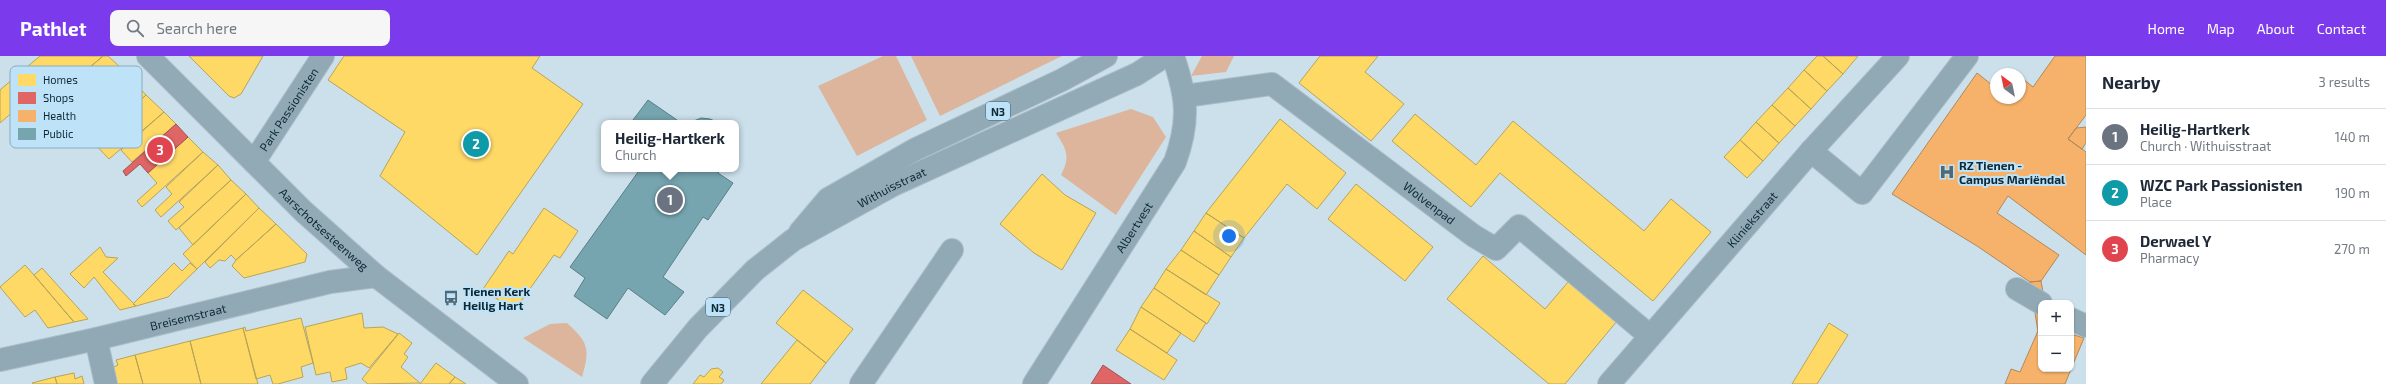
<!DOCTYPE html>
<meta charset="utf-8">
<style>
body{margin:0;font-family:"Exo 2",sans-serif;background:#f6f6f7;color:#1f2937}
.controls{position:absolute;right:12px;bottom:12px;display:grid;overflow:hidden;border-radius:8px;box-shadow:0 1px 3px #0004}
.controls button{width:36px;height:36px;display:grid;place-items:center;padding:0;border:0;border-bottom:1px solid #e0e1e3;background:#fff;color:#1f2937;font:20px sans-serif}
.compass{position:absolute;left:1990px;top:12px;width:36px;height:36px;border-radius:50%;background:#fff;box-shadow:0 1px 3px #0004;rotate:327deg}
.you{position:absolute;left:1229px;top:180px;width:14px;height:14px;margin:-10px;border:3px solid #fff;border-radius:50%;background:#1a73e8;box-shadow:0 0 0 6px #1a73e833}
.badge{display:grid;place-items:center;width:26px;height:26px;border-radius:50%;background:#7c3aed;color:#fff;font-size:13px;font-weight:700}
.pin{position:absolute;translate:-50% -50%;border:2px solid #fff;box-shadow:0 1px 4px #0006}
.popup{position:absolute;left:601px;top:64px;width:138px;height:52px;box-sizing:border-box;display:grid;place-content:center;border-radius:8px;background:#fff;filter:drop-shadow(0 1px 3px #0005);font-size:13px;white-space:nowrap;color:#747a83}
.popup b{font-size:15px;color:#1f2937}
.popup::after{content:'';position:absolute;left:50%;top:100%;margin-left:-8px;border:8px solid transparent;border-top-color:#fff}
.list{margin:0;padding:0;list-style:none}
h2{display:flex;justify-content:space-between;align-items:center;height:52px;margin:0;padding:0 16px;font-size:17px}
h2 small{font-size:13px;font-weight:400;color:#747a83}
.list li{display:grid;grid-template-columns:26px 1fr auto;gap:12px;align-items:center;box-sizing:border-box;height:56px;padding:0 16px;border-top:1px solid #e0e1e3}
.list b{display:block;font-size:15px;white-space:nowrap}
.list p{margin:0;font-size:13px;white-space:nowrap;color:#747a83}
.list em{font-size:13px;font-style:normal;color:#747a83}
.icon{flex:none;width:22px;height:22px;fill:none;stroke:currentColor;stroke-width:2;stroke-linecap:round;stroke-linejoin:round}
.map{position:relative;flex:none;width:2086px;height:328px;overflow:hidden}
header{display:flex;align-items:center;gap:24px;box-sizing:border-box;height:56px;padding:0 20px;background:#7c3aed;color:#fff}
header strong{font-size:19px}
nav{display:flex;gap:22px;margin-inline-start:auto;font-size:14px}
.search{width:280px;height:36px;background:#f6f6f7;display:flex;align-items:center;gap:10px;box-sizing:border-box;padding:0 14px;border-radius:8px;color:#747a83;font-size:15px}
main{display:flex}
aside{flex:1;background:#fff}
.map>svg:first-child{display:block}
.green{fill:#dcb59c}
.homes{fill:#ffd966;stroke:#b7a458}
.shops{fill:#e06666;stroke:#a15458}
.health{fill:#f6b26b;stroke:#b0895b}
.public{fill:#76a5af;stroke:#57808b}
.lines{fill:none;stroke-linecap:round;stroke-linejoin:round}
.minor-casing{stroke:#abbec8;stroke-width:24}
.major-casing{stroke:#abbec8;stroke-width:24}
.minor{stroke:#91a9b5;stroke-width:22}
.major{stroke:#92aab5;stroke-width:22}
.labels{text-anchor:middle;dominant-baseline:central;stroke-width:4;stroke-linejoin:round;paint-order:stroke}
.shield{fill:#bee3f8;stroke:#436170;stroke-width:1}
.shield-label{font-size:11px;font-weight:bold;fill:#0e2936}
.street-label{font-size:12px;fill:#0e2936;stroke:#bee3f8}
.poi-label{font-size:12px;font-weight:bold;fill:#0e2936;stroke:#bee3f8;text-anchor:start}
.key{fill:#bee3f8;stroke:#89abbe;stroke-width:1}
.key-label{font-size:11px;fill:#0e2936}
</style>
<header>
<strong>Pathlet</strong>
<div class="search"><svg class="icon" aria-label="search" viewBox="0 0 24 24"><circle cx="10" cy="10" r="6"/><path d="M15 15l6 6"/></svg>Search here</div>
<nav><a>Home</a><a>Map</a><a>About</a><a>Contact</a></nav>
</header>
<main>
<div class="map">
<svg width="2086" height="328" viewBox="0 0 2086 328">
<rect width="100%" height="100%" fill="#cbe0eb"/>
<path class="green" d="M883,0H896L927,64L857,100L818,30Z
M911,0H1062L940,60Z
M1202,0H1234L1226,16L1191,20Z
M1131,53L1153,61L1166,81L1116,159L1061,119C1071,100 1066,93 1056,77Z
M567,267C589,287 590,293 582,321L523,282L550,268Z"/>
<path class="homes" d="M40,0H103L43,51L27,34L10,49L15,54L0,67V34Z
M103,0H108L120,11L79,47L72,39L58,50L53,43Z
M189,0H263L241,38L234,42L229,40Z
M344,0H540L532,12L583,48L477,199L380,120L405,76L328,24Z
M1320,0H1378L1365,16L1404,48L1371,85L1299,27Z
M1817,0H1823L1843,18L1827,35L1804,14Z
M1823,0H1858L1843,18Z
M120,11L134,26L61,90L54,82L78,59L72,54Z
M1804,14L1827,35L1811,53L1788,32Z
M134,26L146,39L94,87L81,71Z
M1788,32L1811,53L1795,70L1772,49Z
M146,39L164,56L109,103L94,87Z
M1772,49L1795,70L1779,87L1756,66Z
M164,56L176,68L132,106L121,94Z
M1415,58L1476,109L1513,65L1644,175L1671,143L1711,176L1653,245L1500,117L1471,151L1392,85Z
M1280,63L1346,117L1317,153L1287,128L1244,182L1206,157Z
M1756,66L1779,87L1763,105L1740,84Z
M188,81L203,96L142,151L137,145L157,127L148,117Z
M1740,84L1763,105L1747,122L1724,101Z
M203,96L218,109L161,161L155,154L172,138L166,131Z
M218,109L231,124L176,174L168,165L184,151L179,146Z
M1042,118L1065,139L1096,157L1062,214L1034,197L1000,168Z
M231,124L246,138L193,189L179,172Z
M1356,128L1433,191L1405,225L1328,163Z
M246,138L259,152L197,213L183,198Z
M259,152L276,168L236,204L231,199L225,205L219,204L210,212L205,206Z
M544,152L578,175L560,202L554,199L514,255L483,233L509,195L513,198Z
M1206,157L1244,182L1231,201L1194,175Z
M276,168L307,198L305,206L244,222L232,210L236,204Z
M1194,175L1231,201L1219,219L1181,194Z
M100,191L106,201L118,202L103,216L136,250L120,254L94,221L84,232L70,218Z
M1181,194L1219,219L1206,239L1166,213Z
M1483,200L1545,253L1569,225L1617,265L1565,328H1549L1447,243Z
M174,207L182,215L190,207L197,213L168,241L136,250L133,248Z
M25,209L34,219L74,266L48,272L35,254L25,261L0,231Z
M42,212L88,263L74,266L34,219Z
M1166,213L1220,247L1207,268L1154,232Z
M1154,232L1206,267L1194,286L1141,251Z
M803,234L853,273L826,307L776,267Z
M1141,251L1181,277L1167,297L1130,273Z
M362,257L364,272L383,271L398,278L369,312L361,307L345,312L347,323L332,326L330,316L316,319L305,271Z
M301,262L313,307L301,311L303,321L278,328H273L270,319L256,323L243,272L245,271L246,275Z
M1829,267L1848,279L1817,328H1792Z
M243,272L258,328H201L190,285Z
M1130,273L1177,304L1164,324L1116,294Z
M399,277L412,287L404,298L408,301L401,311L420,327L368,328L362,323Z
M797,284L826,307L810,328H761Z
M190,285L201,328H143L135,299Z
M135,299L143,328H116L112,312L118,309L116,304Z
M436,307L455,321L449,328H420Z
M718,312L723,316L719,321L724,324L721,328H693L700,319L704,321L711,313Z
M74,317L75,323L82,320L84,328H57L55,321Z
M55,321L57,328H33L32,327Z
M455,321L466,328H449Z"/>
<path class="shops" d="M176,68L188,81L148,117L140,108L126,120L123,115Z
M1103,309L1131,328H1091Z"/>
<path class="health" d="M2055,0H2086V59L2068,83L2086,96V199L2008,140L1997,157L2059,199L2041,225L2030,226L1977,190L1892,138L1977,17L1996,32V42H2020V25L2023,23L2033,31Z
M2086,71V87L2082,93L2068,83L2076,72Z
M2041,225L2045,247H2041V274L2038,275L2030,226Z
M2041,274V313H2071L2065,328H2005L2011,313L2020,316L2038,275Z
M2071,278L2084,282L2071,313Z"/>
<path class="public" d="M648,44L677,64L675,67H637L633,64Z
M701,62L710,63L719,67H689Z
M633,113H721L718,117L733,127L708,164L703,161L663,221L684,236L665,259L628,232L607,263L574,240L585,222L570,211L638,116Z"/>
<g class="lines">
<g class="minor-casing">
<g id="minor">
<path id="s1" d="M1185,40L1272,28L1474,180L1496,193L1519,170L1650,280"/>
<path d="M1811,95L1862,137L1967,0"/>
<path id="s2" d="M254,106L323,0"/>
<path d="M2017,233L2041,247"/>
<path d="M2071,263L2086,270"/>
<path d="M96,283L106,328"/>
<path id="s3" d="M0,304L96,283L330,226L376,220"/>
<path d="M861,328L952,194"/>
<path id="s4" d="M1034,328L1175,106C1190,64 1187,41 1173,0"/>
<path id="s5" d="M1609,328L1811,95L1898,0"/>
</g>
</g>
<g class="major-casing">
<g id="major">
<path id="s6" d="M148,0L303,155L376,220L517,328"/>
<path d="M800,176L828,143L916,93L1062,24L1106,0"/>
<path id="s7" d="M652,328L698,272L755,214L793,184L893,129L1137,18L1165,0"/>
</g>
</g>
<use href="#minor" class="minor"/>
<use href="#major" class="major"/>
</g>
<defs>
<g id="hospital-bare" transform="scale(1.2)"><path d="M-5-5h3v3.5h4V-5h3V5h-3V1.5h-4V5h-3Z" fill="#506975" stroke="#bee3f8" stroke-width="2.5" paint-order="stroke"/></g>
<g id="bus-bare" transform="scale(1.2)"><path d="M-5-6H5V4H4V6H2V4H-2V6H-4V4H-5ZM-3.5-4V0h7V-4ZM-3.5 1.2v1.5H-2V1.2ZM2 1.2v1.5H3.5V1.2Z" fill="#506975" stroke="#bee3f8" stroke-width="2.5" paint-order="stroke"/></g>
</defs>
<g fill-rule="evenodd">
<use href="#hospital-bare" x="1947" y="116"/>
<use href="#bus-bare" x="451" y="242"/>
</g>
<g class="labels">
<g class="shield">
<rect x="986" y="46" width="24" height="18" rx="3"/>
<rect x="706" y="242" width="24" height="18" rx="3"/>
</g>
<g class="shield-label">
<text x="998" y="55">N3</text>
<text x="718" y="251">N3</text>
</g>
<g class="street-label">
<text stroke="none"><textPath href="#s2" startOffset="63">Park Passionisten</textPath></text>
<text stroke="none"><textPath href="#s7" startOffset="314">Withuisstraat</textPath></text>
<text stroke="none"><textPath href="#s1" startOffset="285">Wolvenpad</textPath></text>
<text stroke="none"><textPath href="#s5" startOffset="218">Kliniekstraat</textPath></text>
<text stroke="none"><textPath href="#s4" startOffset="186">Albertvest</textPath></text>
<text stroke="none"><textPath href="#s6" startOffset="247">Aarschotsesteenweg</textPath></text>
<text stroke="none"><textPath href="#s3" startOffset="193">Breisemstraat</textPath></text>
</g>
<g class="poi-label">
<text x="1959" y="109">RZ Tienen -<tspan x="1959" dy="14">Campus Mariëndal</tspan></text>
<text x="463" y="235">Tienen Kerk<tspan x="463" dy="14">Heilig Hart</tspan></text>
</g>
</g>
<rect x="10" y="10" width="132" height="82" rx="6" class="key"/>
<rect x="18" y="18" width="18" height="12" fill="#ffd966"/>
<rect x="18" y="36" width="18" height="12" fill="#e06666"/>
<rect x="18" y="54" width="18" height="12" fill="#f6b26b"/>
<rect x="18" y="72" width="18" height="12" fill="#76a5af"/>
<g class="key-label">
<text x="43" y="28">Homes</text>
<text x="43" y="46">Shops</text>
<text x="43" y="64">Health</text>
<text x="43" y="82">Public</text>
</g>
</svg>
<div class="controls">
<button>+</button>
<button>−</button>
</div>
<svg class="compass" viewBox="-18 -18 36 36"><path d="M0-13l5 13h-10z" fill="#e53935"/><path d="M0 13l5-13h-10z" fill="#747a83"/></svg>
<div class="you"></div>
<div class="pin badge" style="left:670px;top:144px;background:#6b7280">1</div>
<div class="popup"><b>Heilig-Hartkerk</b>Church</div>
<div class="pin badge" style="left:476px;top:88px;background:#0f9aa8">2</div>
<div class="pin badge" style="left:160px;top:94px;background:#e0444e">3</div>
</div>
<aside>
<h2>Nearby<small>3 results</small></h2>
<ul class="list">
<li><span class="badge" style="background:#6b7280">1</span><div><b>Heilig-Hartkerk</b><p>Church · Withuisstraat</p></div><em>140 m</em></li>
<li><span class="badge" style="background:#0f9aa8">2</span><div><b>WZC Park Passionisten</b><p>Place</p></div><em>190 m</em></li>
<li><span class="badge" style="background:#e0444e">3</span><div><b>Derwael Y</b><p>Pharmacy</p></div><em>270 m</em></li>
</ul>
</aside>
</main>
